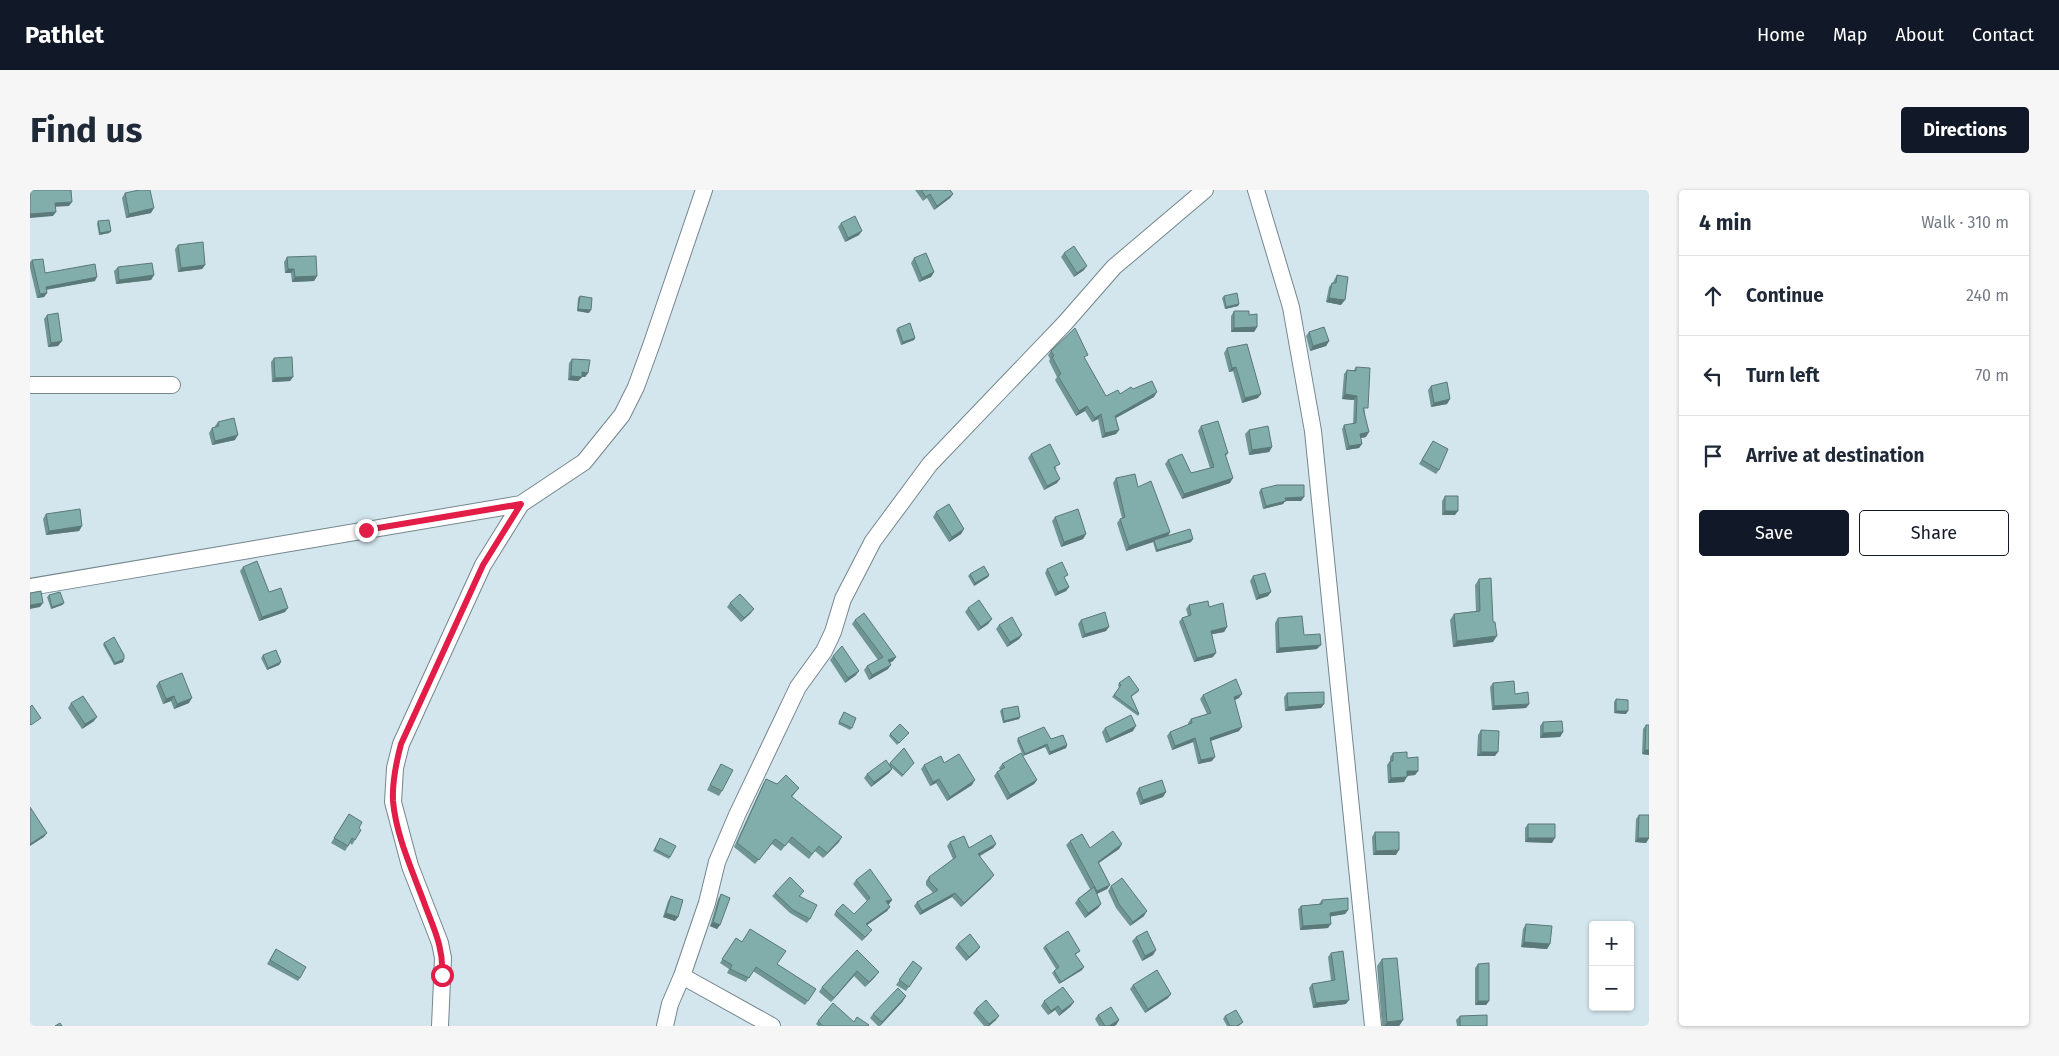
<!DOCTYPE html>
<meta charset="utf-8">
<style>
body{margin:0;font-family:"Fira Sans",sans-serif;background:#f6f6f7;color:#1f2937}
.controls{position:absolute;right:15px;bottom:15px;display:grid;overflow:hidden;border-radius:5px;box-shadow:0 1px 4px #0004}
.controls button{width:45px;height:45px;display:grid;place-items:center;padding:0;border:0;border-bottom:1px solid #e0e1e3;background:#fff;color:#1f2937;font:25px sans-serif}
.stop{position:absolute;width:15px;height:15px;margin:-11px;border:4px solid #e11d48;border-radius:50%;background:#fff}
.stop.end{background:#e11d48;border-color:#fff;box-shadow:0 1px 5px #0008}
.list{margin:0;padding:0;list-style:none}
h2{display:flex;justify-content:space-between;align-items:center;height:65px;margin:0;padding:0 20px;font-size:21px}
h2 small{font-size:16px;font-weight:400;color:#747a83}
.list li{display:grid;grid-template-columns:32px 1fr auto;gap:15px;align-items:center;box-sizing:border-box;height:80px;padding:0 20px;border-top:1px solid #e0e1e3}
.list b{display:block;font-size:19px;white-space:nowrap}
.list em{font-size:16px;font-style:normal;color:#747a83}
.actions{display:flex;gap:10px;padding:15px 20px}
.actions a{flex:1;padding:11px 0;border:1px solid #111827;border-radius:5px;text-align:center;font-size:18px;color:#111827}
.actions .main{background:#111827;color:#fff}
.icon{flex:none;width:28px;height:28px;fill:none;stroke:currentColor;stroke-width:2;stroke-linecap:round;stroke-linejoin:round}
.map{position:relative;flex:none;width:1619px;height:836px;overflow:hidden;border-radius:5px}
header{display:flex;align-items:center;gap:30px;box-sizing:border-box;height:70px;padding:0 25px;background:#111827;color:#fff}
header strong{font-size:24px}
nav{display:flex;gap:28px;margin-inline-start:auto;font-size:18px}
.intro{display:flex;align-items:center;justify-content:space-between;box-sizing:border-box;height:120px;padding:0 30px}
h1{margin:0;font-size:35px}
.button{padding:12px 22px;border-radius:5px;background:#111827;color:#fff;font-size:18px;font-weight:700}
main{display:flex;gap:30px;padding:0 30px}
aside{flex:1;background:#fff;border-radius:5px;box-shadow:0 1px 4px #0004}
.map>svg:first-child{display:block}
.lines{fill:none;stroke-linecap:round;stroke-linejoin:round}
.minor-casing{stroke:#75868d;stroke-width:18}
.minor{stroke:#fff;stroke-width:16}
.wall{fill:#6f9593}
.shaded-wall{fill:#5a7978}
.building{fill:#81adab;stroke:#5a7978}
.route{stroke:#e11d48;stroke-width:6}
</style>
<header>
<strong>Pathlet</strong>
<nav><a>Home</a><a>Map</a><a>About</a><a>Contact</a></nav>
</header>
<div class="intro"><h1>Find us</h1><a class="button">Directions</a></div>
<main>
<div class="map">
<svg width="1619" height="836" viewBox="0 0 1619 836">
<rect width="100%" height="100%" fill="#d3e5ed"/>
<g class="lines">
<g class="minor-casing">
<path id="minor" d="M1226,0L1261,117L1283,241L1343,836
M0,195H142
M0,397L491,314L554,272L592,225L606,197L622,153L674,0
M410,836L413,768L410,753L380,676L363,612L365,578L371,554L453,375L491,314
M635,836L640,814L652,786
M742,836L652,786L677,713L687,672L707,625L768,497L794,461L803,442L813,409L843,351L900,274L1035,133L1084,77L1175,0"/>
</g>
<use href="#minor" class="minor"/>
</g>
<path class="wall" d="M885,0H920L923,4L920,8L904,20L897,8L893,11Z
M95,3L121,23L96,28L92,8Z
M68,31L81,41L79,43L69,45L67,34Z
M811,33L829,45L815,52L808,37Z
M148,55L175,75L172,79L148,82L145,59Z
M1034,63L1054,80L1044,87L1031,67Z
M257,67L287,86L284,91L262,92L261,83H255L254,72Z
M884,68L904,82L901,87L889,92L881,73Z
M2,70L15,83L65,91L16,100L17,103L14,107L7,108L0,78V72Z
M88,77L124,85L121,90L86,94L84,81Z
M1307,85L1311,115L1296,112L1299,97L1302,93H1303L1304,90Z
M550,106L559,123L547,121L548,108Z
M1194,106L1209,114L1208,116L1195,119L1192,108Z
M1204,121L1219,125L1227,137L1224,142H1201V126Z
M17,125L28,156L18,157L14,129Z
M868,138L885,148L884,150L871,155L866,140Z
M1279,142L1299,151L1296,156L1280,161L1276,146Z
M1197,158L1228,208L1212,213L1203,181L1199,182L1194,163Z
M1021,161L1055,169L1076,206L1090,204L1103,199L1124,207L1086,228L1089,240L1086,244L1072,248L1068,229L1062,232L1055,221L1046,226L1025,190L1027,187L1019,171L1020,169L1018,165Z
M244,168L263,187L260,191L242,192L241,172Z
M542,169L558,183L555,187H552L548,191L538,190L539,173Z
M1326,177L1335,222L1336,247L1330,248L1332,254L1329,258L1316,260L1312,239L1314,235L1323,234L1324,210L1312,209L1314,184L1317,180H1324Z
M1401,196L1420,209L1417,214L1401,217L1398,200Z
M188,232L205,250L182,255L179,243L182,238L185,237V236Z
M1171,236L1198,263L1196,266L1200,293L1152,309L1135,274L1138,270L1161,283L1180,278L1168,241Z
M1219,240L1242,257L1239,262L1219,265L1215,244Z
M1403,251L1409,280L1406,284L1389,274Z
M1001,264L1027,278L1025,279L1027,293L1014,300L998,268Z
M1086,288L1108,297L1140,342L1138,346L1161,352L1126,362L1123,352L1096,361L1087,333L1090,329L1092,328L1083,293Z
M1231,299L1274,307L1271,311H1255L1253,314L1233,319L1229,302Z
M1415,306L1425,325H1412V311Z
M906,322L934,339L931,344L919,352L903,327Z
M16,324L52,336L49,341L16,345L13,329Z
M1025,327L1056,344L1053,349L1031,357L1022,331Z
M213,377L239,402L255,422L229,431L210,381Z
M1017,379L1035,389L1039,397L1036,401L1025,406L1015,383Z
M940,384L959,385L958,387L944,396L938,386Z
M1223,386L1238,406L1226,410L1220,391Z
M1449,389L1463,452L1423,457L1420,430L1424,424L1446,421L1445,395Z
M19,405L34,413L32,415L21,419L17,407Z
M700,413L721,423L711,432L697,417Z
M1159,415L1197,437L1194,442L1182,444L1183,467L1164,472L1149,432L1152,428L1158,426L1156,419Z
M938,418L962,429L958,434L948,441L935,422Z
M1248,428L1274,445L1287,459L1246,463L1245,433Z
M825,430L866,467L863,471L860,473L858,479L839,490L834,480L837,476L848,470L822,434Z
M1051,430L1076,441L1052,448L1048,434Z
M969,435L992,445L989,449L977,457L966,439Z
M74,453L93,472L84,475L73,455Z
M233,465L251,472L249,475L237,480L231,468Z
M803,466L826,485L815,493L800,470Z
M129,492L159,513L144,519L141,511L133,514L126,496Z
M1089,493L1109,500L1108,502L1101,507L1109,524L1108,526L1082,507L1089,498L1088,495Z
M1463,493L1485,504L1499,514L1496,518L1462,520L1460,497Z
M1257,503L1294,514L1291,518L1255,521L1254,507Z
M1173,505L1209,508L1204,510L1209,541L1181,551L1182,571L1168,574L1163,552L1142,560L1137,546L1140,542L1158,535V533L1161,529L1177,524L1170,509Z
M1586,509L1596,524L1584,523V512Z
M41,513L64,531L52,539L38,518Z
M972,519L990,527L989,529L973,533L970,521Z
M814,522L822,538L820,540L808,534Z
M1513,532L1533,542L1530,547L1510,548V536Z
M1616,535H1619V565L1612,564L1613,539Z
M1075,538L1103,541L1076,553L1072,542Z
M1451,540L1465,566H1447L1448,545Z
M879,543L867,555L859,546L860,544Z
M988,548L1021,549L1037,555L1036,558L1019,565L1015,557L993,566L987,551Z
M874,558L884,573L872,587L862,578V579L859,583L841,597L834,588L837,584L859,574Z
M1363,563L1377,568L1388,581L1385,585L1377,586L1374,592L1358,593L1357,575L1360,571V567Z
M914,573L942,595L917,611L906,593L900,596L891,579L894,575Z
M691,574L692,601L689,606L677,600Z
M972,574L1007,590L1004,594L977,610L964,586L967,582L970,580L969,578Z
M736,589L747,594L769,598L762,607L809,652L793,668L785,661L779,669L758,652L751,661L742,654L725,674L704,657L733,594Z
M1109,598L1136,602L1133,607L1110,615L1106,603Z
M319,624L325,650L322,655L320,653L315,661L301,653Z
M1609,625L1619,648L1616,653L1605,652L1606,629Z
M1498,634L1522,653L1495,652V638Z
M1345,642L1366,665H1343L1342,647Z
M630,648L640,667L639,669L623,661Z
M1040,651L1060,658L1092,654L1089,659L1069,673L1080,695L1077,699L1067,704L1071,714L1068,718L1055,728L1045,713L1048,709L1060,699L1036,655Z
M920,652L939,658L966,654L963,658L950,666L961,689L931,717L922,707L890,725L884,716L887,712L903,703L896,695V691L899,687L923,669L917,656Z
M826,690L862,710L859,714H858L860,717L857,721L837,735L839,744L832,751L804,725L806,721L824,724L837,711L823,694Z
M1081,696L1114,726L1100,736L1086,718L1078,701Z
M745,703L772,704L770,706L780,729L777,733L760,723L742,706Z
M691,704L690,735L687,739L680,736L688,709Z
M641,706L648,727L645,731L633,727L638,711Z
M1292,710L1318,720L1315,724L1301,726L1298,738L1270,740L1268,719L1271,716L1289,714Z
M1496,734L1520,754L1517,759L1491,757L1493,739Z
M1106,747L1126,760L1123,765L1112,771L1102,751Z
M706,748L786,799L775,815L723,781L716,792L697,783L699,779L690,773Z
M928,754L950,757L947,761L936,771L925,758Z
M1015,756L1050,761L1045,765L1052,780L1029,794L1022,783L1026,779L1013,758Z
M246,759L270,788L268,791L237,774Z
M827,760L845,787L835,797L824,786L801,812L789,802L792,797Z
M1301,763L1316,814L1283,818L1279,798L1282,794L1301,791L1298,767Z
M1352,769L1373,830L1369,836H1352L1347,776Z
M883,771L892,778L876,801L866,795Z
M1448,774L1459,811L1456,815H1445V778Z
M1103,795L1138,808L1115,823L1100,799Z
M873,811L850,836H848L840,828L843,824Z
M1014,811L1044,812L1040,817L1029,826L1025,820L1018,825L1011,816Z
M946,819L966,830L959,836H954L943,823Z
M1068,825L1089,830L1086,835L1084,836H1069L1065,829Z
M1195,826L1213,832L1209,836H1197L1193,829Z
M1430,826L1457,836H1427L1426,830Z
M788,831L824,832L838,836H788L786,834Z"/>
<path class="shaded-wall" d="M923,4L920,8L904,20L907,16Z
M42,12L39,16L22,17L25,13Z
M124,18L121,23L96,28L99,24Z
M26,22L23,26L0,28V24Z
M81,41L79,43L69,45L70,43Z
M832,41L829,45L815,52L818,48Z
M175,75L172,79L148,82L151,78Z
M1057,76L1054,80L1044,87L1047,83Z
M258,79H264L261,83H255Z
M904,82L901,87L889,92L892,88Z
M124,85L121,90L86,94L89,90Z
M287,86L284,91L262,92L265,87Z
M67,87L65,91L13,100L16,97Z
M17,103L14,107L7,108L10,104Z
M1299,108L1315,110L1311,115L1296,112Z
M1209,114L1208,116L1195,119L1196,117Z
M548,119L561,120L559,123L547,121Z
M1227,137L1224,142H1201L1204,138Z
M885,148L884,150L871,155L873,152Z
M32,151L28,156L18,157L21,153Z
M1299,151L1296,156L1280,161L1283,156Z
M1206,177L1203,181L1199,182L1202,178Z
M552,182L558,183L555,187L549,186Z
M541,186L552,187L548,191L538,190Z
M263,187L260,191L242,192L245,188Z
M1127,202L1124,207L1082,230L1085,226Z
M1231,204L1228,208L1212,213L1215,208Z
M1315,204L1327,206L1324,210L1312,209Z
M1420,209L1417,214L1401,217L1404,213Z
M1057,216L1055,221L1046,226L1049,221Z
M1071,224L1068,229L1062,232L1065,228Z
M1089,240L1086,244L1072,248L1075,243Z
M1339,242L1336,247L1327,249L1330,244Z
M208,245L205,250L182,255L185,251Z
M1332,254L1329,258L1316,260L1319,256Z
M1242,257L1239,262L1219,265L1222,260Z
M1203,288L1200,293L1152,309L1154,304Z
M1030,289L1027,293L1014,300L1017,296Z
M1274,307L1271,311H1255L1253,314L1233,319L1236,316L1255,308Z
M1415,321H1428L1425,325H1412Z
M52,336L49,341L16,345L19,341Z
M934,339L931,344L919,352L922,347Z
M1140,342L1137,347L1124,350L1123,352L1096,361L1099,356Z
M1056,344L1053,349L1031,357L1034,352Z
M1163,349L1161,352L1126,362L1127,360Z
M959,385L958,387L944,396L945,393Z
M1039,397L1036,401L1025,406L1028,402Z
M1241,402L1238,406L1226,410L1229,405Z
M13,413L10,417L0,419V415Z
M34,413L32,415L21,419L22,417Z
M258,418L255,422L229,431L232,427Z
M724,419L721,423L711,432L714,428Z
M962,429L958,434L948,441L951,437Z
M1079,437L1076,441L1052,448L1055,444Z
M1197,437L1194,442L1178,445L1181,441Z
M992,445L989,449L977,457L980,452Z
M1467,446L1463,452L1423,457L1427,451Z
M1291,455L1287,459L1246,463L1249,458Z
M1186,463L1183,467L1164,472L1167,468Z
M866,467L863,471L855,474L858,470Z
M94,469L93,472L84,475L85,473Z
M251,472L249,475L237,480L238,478Z
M861,475L858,479L839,490L842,485Z
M829,481L826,485L815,493L818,488Z
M1212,504L1209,508L1201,512L1204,507Z
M144,506L141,511L133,514L136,509Z
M162,508L159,513L144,519L147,514Z
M1294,514L1291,518L1255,521L1258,517Z
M1499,514L1496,518L1462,520L1464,516Z
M1586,521H1598L1596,524L1584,523Z
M67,527L64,531L52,539L55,534Z
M990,527L989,529L973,533L974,531Z
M1106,536L1103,541L1076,553L1080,549Z
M1212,537L1209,541L1177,552L1180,548Z
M1533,542L1530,547L1510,548L1513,543Z
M1165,548L1163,552L1142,560L1145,556Z
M1017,554L1015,557L993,566L995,564Z
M1037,555L1036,558L1019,565L1020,562Z
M1615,560H1619V565L1612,564Z
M1451,562H1468L1465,566H1447Z
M1185,567L1182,571L1168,574L1171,570Z
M862,579L859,583L841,597L844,592Z
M1377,581H1388L1385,585L1374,586Z
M1377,587L1374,592L1358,593L1361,588Z
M909,589L906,593L900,596L903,592Z
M945,590L942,595L917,611L920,607Z
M1007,590L1004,594L977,610L980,605Z
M1136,602L1133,607L1110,615L1113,610Z
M17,643L14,647L0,656V654Z
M812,647L809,652L793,668L797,663Z
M1498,648H1525L1522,653L1495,652Z
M1608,648H1619L1616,653L1605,652Z
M966,654L963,658L945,668L948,664Z
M1092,654L1089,659L1064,676L1068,672Z
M1369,660L1366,665H1343L1346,661Z
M964,685L961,689L931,717L934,713Z
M1080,695L1077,699L1064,705L1067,701Z
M925,703L922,707L890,725L892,721Z
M862,710L859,714L853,715L856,711Z
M1071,714L1068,718L1055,728L1058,723Z
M860,717L857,721L833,738L836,734Z
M1318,720L1315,724L1298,727L1300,723Z
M1117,721L1114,726L1100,736L1103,732Z
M636,723L648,727L645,731L633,727Z
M683,732L690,735L687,739L680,736Z
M1301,734L1298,738L1270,740L1273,736Z
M1494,752L1520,754L1517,759L1491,757Z
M950,757L947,761L936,771L939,767Z
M1126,760L1123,765L1112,771L1115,766Z
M1054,777L1052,780L1029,794L1031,792Z
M827,781L824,786L801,812L804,808Z
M849,782L845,787L835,797L839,792Z
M1141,804L1138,808L1115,823L1118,819Z
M876,806L873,811L850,836L852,832Z
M1319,810L1316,814L1283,818L1286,813Z
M1448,811H1459L1456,815H1445Z
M1044,812L1040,817L1029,826L1032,821Z
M1028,816L1025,820L1018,825L1021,821Z
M969,826L966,830L959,836H957Z
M1089,830L1086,835L1084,836H1079Z
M1373,830L1369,836H1354L1357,832Z"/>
<path class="building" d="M0,0H41L42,12L25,13L26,22L0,24Z
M109,0H120L124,18L99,24L95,3Z
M891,0H920L923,4L907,16L900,4L896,7Z
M825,26L832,41L818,48L811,33Z
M79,30L81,41L70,43L68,31Z
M173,52L175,75L151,78L148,55Z
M1044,56L1057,76L1047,83L1034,63Z
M896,63L904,82L892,88L884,68Z
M286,66L287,86L265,87L264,79H258L257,67Z
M13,69L15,83L65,74L67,87L16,97L17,103L10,104L2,70Z
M122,73L124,85L89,90L88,77Z
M1307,85L1318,87L1315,110L1299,108L1302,93H1306Z
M1207,103L1209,114L1196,117L1194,106Z
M550,106L562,108L561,120L548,119Z
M1204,121H1219V125L1227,124V137L1204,138Z
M28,123L32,151L21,153L17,125Z
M880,133L885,148L873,152L868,138Z
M1294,137L1299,151L1283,156L1279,142Z
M1045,138L1058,165L1054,167L1076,206L1088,200L1090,204L1101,197L1103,199L1122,191L1127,202L1085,226L1089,240L1075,243L1071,224L1065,228L1057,216L1049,221L1028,186L1031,184L1022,167L1024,166L1021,161Z
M1217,154L1231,204L1215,208L1206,177L1202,178L1197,158Z
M262,167L263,187L245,188L244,168Z
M542,169L560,170L558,183L552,182V187L541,186Z
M1326,177L1340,178L1338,218H1333L1339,242L1330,244L1332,254L1319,256L1314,235L1326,233L1327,206L1315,204L1317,180L1326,181Z
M1417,192L1420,209L1404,213L1401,196Z
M204,228L208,245L185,251L182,238L189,236L188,232Z
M1188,231L1198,263L1195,264L1203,288L1154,304L1138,270L1152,264L1161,283L1184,277L1171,236Z
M1238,236L1242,257L1222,260L1219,240Z
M1403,251L1418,259L1409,280L1392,270Z
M1020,254L1030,274L1024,277L1030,289L1017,296L1001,264Z
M1105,284L1108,297L1121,291L1140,342L1099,356L1090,329L1095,327L1086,288Z
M1247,295H1274V307L1255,308L1256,311L1236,316L1231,299Z
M1415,306H1428V321H1415Z
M919,314L934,339L922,347L906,322Z
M50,319L52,336L19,341L16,324Z
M1048,319L1056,344L1034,352L1025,327Z
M1160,339L1163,349L1127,360L1124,350Z
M227,371L239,402L251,398L258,418L232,427L213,377Z
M1032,372L1038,385L1034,387L1039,397L1028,402L1017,379Z
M954,376L959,385L945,393L940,384Z
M1235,383L1241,402L1229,405L1223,386Z
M1461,388L1463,432H1465L1467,446L1427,451L1424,424L1450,421L1449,389Z
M11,401L13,413L0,415V403Z
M30,402L34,413L22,417L19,405Z
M710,404L724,419L714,428L700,413Z
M949,410L962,429L951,437L938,418Z
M1178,411L1179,417L1193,413L1197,437L1181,441L1186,463L1167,468L1152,428L1161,425L1159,415Z
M1075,422L1079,437L1055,444L1051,430Z
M834,423L866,467L858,470L861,475L842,485L837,476L853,467L825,430Z
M1272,426L1274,445L1290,444L1291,455L1249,458L1248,428Z
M982,427L992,445L980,452L969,435Z
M84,447L94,465V469L85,473L74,453Z
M812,456L829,481L818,488L803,466Z
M246,460L251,472L238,478L233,465Z
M152,483L162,508L147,514L144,506L136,509L129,492Z
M1099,486L1109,500L1101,506L1109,524L1084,505L1091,495L1089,493Z
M1206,489L1212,504L1204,507L1212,537L1180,548L1185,567L1171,570L1165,548L1145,556L1140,542L1162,533L1161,529L1181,523L1173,505Z
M1484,491L1485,504L1498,502L1499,514L1464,516L1463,493Z
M1294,502V514L1258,517L1257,503Z
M53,506L67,527L55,534L41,513Z
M1586,509L1598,510V521H1586Z
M2,515L11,528L1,535L0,534V517Z
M988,516L990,527L974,531L972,519Z
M814,522L826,528L822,538L809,532Z
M1101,525L1106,536L1080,549L1075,538Z
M1532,531L1533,542L1513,543V532Z
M870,534L879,543L869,553L860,544Z
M1616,535H1619V560H1615Z
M1014,537L1021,549L1033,545L1037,555L1020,562L1017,554L995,564L988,548Z
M1451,540L1469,541L1468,562H1451Z
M874,558L884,573L873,585L860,573Z
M1377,562V568L1388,567V581H1377V587L1361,588L1360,571H1363V563Z
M991,563L1007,590L980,605L967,582L975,577L972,574Z
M929,564L945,590L920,607L909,589L903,592L894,575L911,566L914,573Z
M856,570L862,579L844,592L837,584Z
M691,574L703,580L692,601L680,595Z
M756,585L769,598L761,606L812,647L797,663L789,656L782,664L762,647L755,656L745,649L729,670L707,653L736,589L747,594Z
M1132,590L1136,602L1113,610L1109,598Z
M0,617L17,643L0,654Z
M319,624L332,632L329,638L331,640L325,650L322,648L318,656L304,648Z
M1609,625H1619V648H1608Z
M1498,634H1525V648H1498Z
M1083,641L1092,654L1068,672L1080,695L1067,701L1040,651L1052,644L1060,658Z
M1345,642H1369V660L1346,661Z
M961,645L966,654L948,664L964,685L934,713L925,703L892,721L887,712L908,700L899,691V687L926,667L920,652L934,646L939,658Z
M630,648L646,656L640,667L625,659Z
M840,679L862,710L856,711L860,717L836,734L842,740L835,747L806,721L813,714L824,724L840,708L826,690Z
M760,687L774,701L769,706L787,715L780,729L763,720L745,703Z
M1092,688L1117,721L1103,732L1089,714L1081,696Z
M1064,697L1071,714L1058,723L1048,709Z
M691,704L700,708L690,735L683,732Z
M641,706L653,710L648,727L636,723Z
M1318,708V720L1300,723L1301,734L1273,736L1271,716L1292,714V710Z
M1496,734L1522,736L1520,754L1494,752Z
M720,739L756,761L747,774L786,799L778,811L726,777L719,788L700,779L702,775L692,769L706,748L712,752Z
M1038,741L1050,761L1045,764L1054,777L1031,792L1024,781L1029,777L1015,756Z
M1117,741L1126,760L1115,766L1106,747Z
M940,744L950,757L939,767L928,754Z
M246,759L276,777L270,788L240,770Z
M827,760L849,782L839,792L827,781L804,808L792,797Z
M1313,761L1319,810L1286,813L1282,794L1305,790L1301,763Z
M1367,768L1373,830L1357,832L1352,769Z
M883,771L892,778L879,797L869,790Z
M1459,773V811H1448V774Z
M1127,780L1141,804L1118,819L1103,795Z
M1033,797L1044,812L1032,821L1028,816L1021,821L1014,811Z
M868,798L876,806L852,832L843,824Z
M956,810L969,826L959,834L946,819Z
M803,813L824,832L827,827L839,835L838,836H793L788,831Z
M1081,817L1089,830L1079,836H1075L1068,825Z
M1206,820L1213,832L1207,836H1200L1195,826Z
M1457,825V836H1430V826Z
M30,833L32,836H25Z"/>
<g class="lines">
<path class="route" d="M336,340L491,314L453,375L371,554C366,573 362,592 363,611C366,646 383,682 395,715C404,739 414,759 412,785"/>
</g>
</svg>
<div class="controls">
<button>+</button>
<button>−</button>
</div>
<div class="stop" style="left:412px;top:785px"></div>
<div class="stop end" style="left:336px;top:340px"></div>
</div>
<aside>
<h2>4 min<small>Walk · 310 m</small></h2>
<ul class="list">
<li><svg class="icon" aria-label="ahead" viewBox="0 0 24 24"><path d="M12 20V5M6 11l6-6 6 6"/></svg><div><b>Continue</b></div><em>240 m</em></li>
<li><svg class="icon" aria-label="left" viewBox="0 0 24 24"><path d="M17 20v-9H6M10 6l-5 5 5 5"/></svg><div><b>Turn left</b></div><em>70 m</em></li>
<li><svg class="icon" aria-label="arrive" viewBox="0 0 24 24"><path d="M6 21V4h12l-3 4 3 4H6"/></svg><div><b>Arrive at destination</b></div></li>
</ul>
<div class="actions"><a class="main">Save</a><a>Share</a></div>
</aside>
</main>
